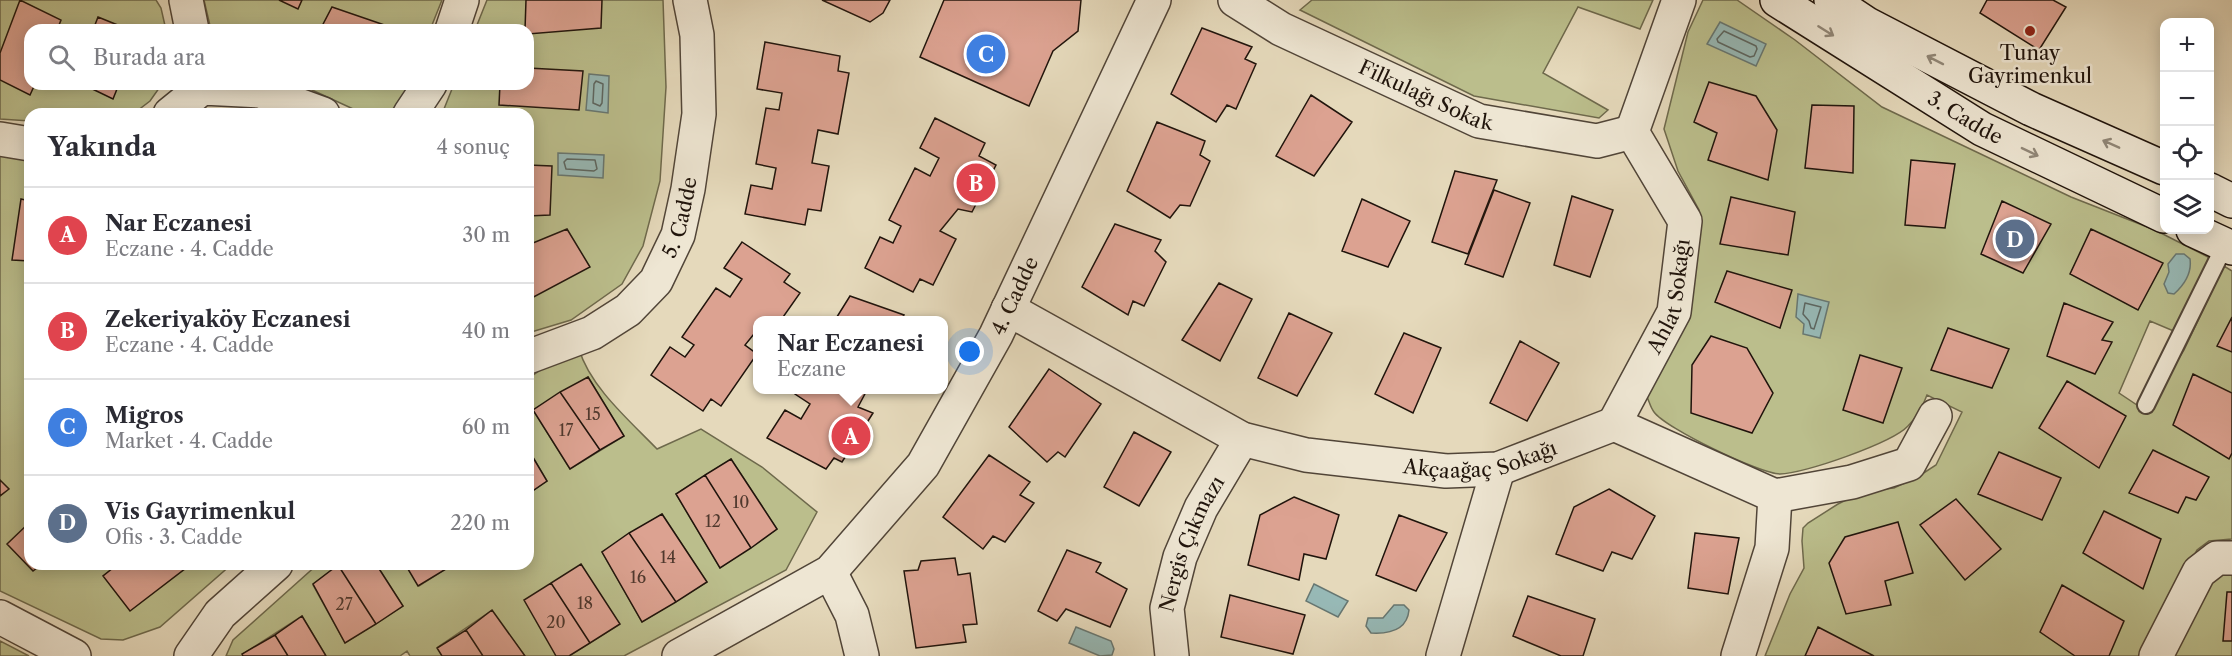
<!DOCTYPE html>
<html lang="tr">
<meta charset="utf-8">
<style>
body{margin:0;font-family:"Libre Caslon Text",serif;background:#f2f2f3;color:#2b2b33}
.controls{position:absolute;right:18px;top:18px;display:grid;overflow:hidden;border-radius:12px;box-shadow:0 3px 15px #0003}
.controls button{width:54px;height:54px;display:grid;place-items:center;padding:0;border:0;border-bottom:2px solid #e1e1e2;background:#fff;color:#2b2b33;font:30px sans-serif}
.you{position:absolute;left:970px;top:352px;width:21px;height:21px;margin:-15px;border:4px solid #fff;border-radius:50%;background:#1a73e8;box-shadow:0 0 0 9px #1a73e833}
.badge{display:grid;place-items:center;width:39px;height:39px;border-radius:50%;background:#b45309;color:#fff;font-size:20px;font-weight:700}
.pin{position:absolute;translate:-50% -50%;border:3px solid #fff;box-shadow:0 2px 6px #0006}
.popup{position:absolute;left:753px;top:316px;width:195px;height:78px;box-sizing:border-box;display:grid;place-content:center;border-radius:12px;background:#fff;filter:drop-shadow(0 2px 4px #0005);font-size:20px;white-space:nowrap;color:#7c7c81}
.popup b{font-size:22px;color:#2b2b33}
.popup::after{content:'';position:absolute;left:50%;top:100%;margin-left:-12px;border:12px solid transparent;border-top-color:#fff}
.list{margin:0;padding:0;list-style:none}
h2{display:flex;justify-content:space-between;align-items:center;height:78px;margin:0;padding:0 24px;font-size:26px}
h2 small{font-size:20px;font-weight:400;color:#7c7c81}
.list li{display:grid;grid-template-columns:39px 1fr auto;gap:18px;align-items:center;box-sizing:border-box;height:96px;padding:0 24px;border-top:2px solid #e1e1e2}
.list b{display:block;font-size:22px;white-space:nowrap}
.list p{margin:0;font-size:20px;white-space:nowrap;color:#7c7c81}
.list em{font-size:20px;font-style:normal;color:#7c7c81}
.icon{flex:none;width:33px;height:33px;fill:none;stroke:currentColor;stroke-width:2;stroke-linecap:round;stroke-linejoin:round}
.map{position:relative;flex:none;width:2232px;height:656px;overflow:hidden}
.search{position:absolute;background:#fff;box-shadow:0 3px 15px #0003;left:24px;top:24px;width:510px;height:66px;display:flex;align-items:center;gap:15px;box-sizing:border-box;padding:0 21px;border-radius:18px;color:#7c7c81;font-size:22px}
.panel{position:absolute;background:#fff;box-shadow:0 3px 15px #0003;left:24px;top:108px;width:510px;height:462px;border-radius:18px}
.map>svg:first-child{display:block}
.green{fill:#bbbe8c;stroke:#6e694c;stroke-width:1.5;fill-rule:evenodd}
.water{fill:#97b9b6;stroke:#677772;stroke-width:1.5}
.lines{fill:none;stroke-linecap:round;stroke-linejoin:round}
.shore{stroke:#5c6661;stroke-width:1.5}
.building{fill:#dca291;stroke:#20140c;stroke-width:1.5}
.service-casing{stroke:#514538;stroke-width:20}
.minor-casing{stroke:#514538;stroke-width:36}
.secondary-casing{stroke:#20140c;stroke-width:36}
.service{stroke:#eee6d3;stroke-width:16}
.minor{stroke:#eee6d3;stroke-width:33}
.secondary{stroke:#eee6d3;stroke-width:33}
.oneway{stroke:#918879}
.poi-dot{fill:#8f2418;stroke:#eee6d3;stroke-width:2}
.labels{text-anchor:middle;dominant-baseline:central;stroke-width:5;stroke-linejoin:round;paint-order:stroke}
.number-label{font-size:16px;fill:#4f382d}
.poi-label{font-size:20px;fill:#20140c;stroke:#eee6d3}
.street-label{font-size:20px;fill:#20140c;stroke:#eee6d3}
</style>
<div class="map">
<svg width="2232" height="656" viewBox="0 0 2232 656">
<rect width="100%" height="100%" fill="#e5d9bb"/>
<filter id="stains"><feTurbulence type="fractalNoise" baseFrequency=".00333" numOctaves="4"/><feColorMatrix values="0 0 0 0 .2 0 0 0 0 .09 0 0 0 0 .02 0 0 0 .5 -.17"/></filter>
<radialGradient id="worn" r=".72"><stop offset=".6" stop-color="#630" stop-opacity="0"/><stop offset="1" stop-color="#630" stop-opacity=".3"/></radialGradient>
<path class="green" d="M0,0H156L161,8L166,30H30V84H162L150,101L133,114H30V121L0,119Z
M204,0H442L430,30H211Z
M487,0H663L666,87L660,181L643,246L622,284L571,320L528,333V114H442L454,84H528V30H475Z
M1312,0H1653L1640,29L1578,7L1543,73L1608,110L1599,118L1474,96L1300,10Z
M1703,0H1737L1795,40L1882,107L2071,197L2155,230L2210,258L2176,332L2150,321L2119,393L2146,411L2184,350L2224,266L2232,271V539L2209,541L2197,550L2141,656H1765L1790,594L1804,568L1802,541L1803,528L1808,523L1838,504L1864,491L1894,488L1919,476L1936,465L1962,412L1927,395C1923,406 1916,418 1908,426C1892,443 1803,474 1780,474C1760,474 1665,428 1654,412C1650,407 1649,400 1646,395L1698,246L1699,210L1678,171L1664,129L1688,32Z
M299,84H411C396,109 395,114 364,114Z
M0,155L30,161V564H232L160,627L123,640L101,639L0,591Z
M579,349C590,387 630,421 657,449L701,429L762,467L817,512L786,570L624,656H569L620,624L556,656H525L491,611L438,647L442,656H410L407,651L400,656H326L302,616L243,654V656H226L233,640L318,564H339L313,585L345,643L403,606L376,564H405L419,586L453,564H528V494L547,481L528,449V379L543,368ZM588,377L624,436L570,469L533,410ZM731,459L777,529L720,568L676,494ZM662,514L707,582L642,622L602,552Z
M2232,570V656H2170L2215,575Z
M0,641L29,656H0Z"/>
<path class="water" d="M1720,22L1766,44L1756,66L1707,44Z
M589,74L609,76L608,113L586,110Z
M558,153L604,155L603,178L558,175Z
M2176,254H2184L2190,259C2192,273 2184,285 2174,294L2168,293L2164,284L2169,272L2168,264Z
M1798,294L1829,302L1820,338L1803,334L1804,324L1796,317Z
M1314,584L1348,601L1338,617L1306,601Z
M1394,605H1404L1409,610C1407,631 1388,634 1371,633L1366,626L1368,618H1383Z
M1076,627L1111,641L1114,649L1112,655L1100,656L1069,643Z"/>
<g class="lines">
<path class="shore" d="M1724,31L1756,46L1757,49L1754,56L1750,57L1718,42L1717,39Z
M596,81L603,84L602,103L600,106L593,103L594,84Z
M567,159L595,160L597,169L594,171L566,169L564,162Z
M1805,303L1821,307L1814,329L1811,328L1809,321L1803,314Z"/>
</g>
<path class="building" d="M20,0L61,20L57,30H30V84H35L30,95L0,80V53Z
M279,0H302L298,9Z
M526,0H602L601,28L528,34V30H525Z
M822,0H890L883,13L870,22Z
M1081,0L1078,31L1053,51L1029,106L920,57L944,0Z
M1987,0H2053L2066,7L2039,50L1980,13Z
M332,7L399,30H320Z
M98,17L130,30H93Z
M1202,28L1252,47L1245,59L1256,64L1236,109L1227,105L1216,122L1171,94Z
M765,42L840,56L838,71L849,73L838,134L818,130L812,163L829,166L821,211L808,209L805,225L745,214L751,185L772,189L776,168L756,164L766,108L779,110L782,93L757,89Z
M528,68L583,71L579,110L499,105L500,84H528Z
M1709,82L1756,96L1777,130L1768,180L1708,160L1717,133L1694,122Z
M82,84H119L113,99Z
M1311,95L1352,122L1314,176L1276,156Z
M1812,105L1854,106L1853,173L1805,168Z
M935,118L985,143L979,156L996,165L972,212L958,209L940,231L956,239L933,285L920,279L913,292L865,268L880,237L893,243L901,226L889,220L915,168L930,176L939,158L920,148Z
M1157,122L1205,141L1200,155L1210,161L1190,206L1180,205L1170,218L1127,191Z
M1911,160L1955,164L1945,228L1905,225Z
M528,165L552,166L550,215L528,216Z
M1455,171L1497,180L1468,254L1432,242Z
M1494,190L1530,203L1503,277L1465,264Z
M1572,196L1613,210L1590,277L1554,265Z
M1731,197L1795,212L1788,255L1720,244Z
M21,199L30,201V261L12,260Z
M1362,199L1410,221L1388,267L1342,251Z
M2002,201L2051,224L2023,273L1981,254Z
M1115,224L1161,240L1155,251L1166,262L1144,306L1133,301L1128,315L1082,287Z
M567,229L590,267L528,300V245Z
M2091,229L2163,263L2138,310L2070,274Z
M742,242L790,274L784,282L800,293L781,320H758V329L745,345L757,354L721,406L711,399L703,411L651,375L670,347L685,357L694,345L682,337L716,288L730,297L742,279L724,268Z
M1727,271L1792,290L1780,328L1715,302Z
M1219,283L1252,299L1220,361L1182,340Z
M850,296L904,315L901,320H835Z
M2064,303L2113,322L2102,340L2112,342L2095,374L2047,356Z
M1289,313L1332,333L1297,396L1258,378Z
M2232,317V352L2217,346Z
M1948,328L2009,349L1992,388L1931,370Z
M1404,333L1441,348L1413,413L1375,394Z
M1711,336L1747,348L1773,393L1752,433L1691,413L1692,365Z
M1520,341L1559,363L1527,421L1490,403Z
M1860,355L1902,368L1883,423L1843,410Z
M1049,369L1101,404L1065,457L1058,452L1047,462L1009,427Z
M2193,374L2232,393V453L2229,459L2173,425Z
M588,377L624,436L600,450L560,392Z
M2067,381L2126,416L2099,468L2039,428Z
M797,390H867L858,407L873,413L842,462L834,458L826,469L767,438L785,410L801,419L810,404L795,394Z
M560,392L600,450L570,469L533,410Z
M1134,432L1171,452L1139,506L1104,487Z
M528,449L547,481L528,494Z
M2153,450L2209,477L2196,500L2186,497L2178,513L2129,493Z
M1999,452L2061,478L2042,520L1978,494Z
M989,455L1030,482L1020,495L1034,503L1005,542L993,536L983,549L943,517Z
M731,459L777,529L751,548L705,475Z
M705,475L751,548L720,568L676,494Z
M0,480L9,489L0,496Z
M1609,489L1655,516L1632,559L1612,552L1603,571L1556,554L1574,507Z
M1294,497L1339,515L1326,559L1304,554L1299,580L1248,565L1260,515Z
M1956,499L2001,549L1965,580L1920,525Z
M2104,511L2161,539L2143,589L2083,553Z
M662,514L707,582L676,602L629,533Z
M1399,515L1447,533L1416,591L1376,575Z
M30,522V564H42L33,571L7,544Z
M1898,522L1913,573L1885,581L1891,605L1846,614L1829,563L1845,537Z
M629,533L676,602L642,622L602,552Z
M1695,533L1739,538L1728,594L1688,588Z
M1067,550L1101,563L1096,572L1127,589L1110,627L1066,609L1057,621L1038,611Z
M955,558L958,575L970,573L977,624L963,625L966,642L916,648L904,571L918,570L921,561Z
M118,564H183L186,568L130,611L103,576Z
M376,564L403,606L376,624L338,565Z
M405,564H450L451,566L418,586Z
M581,564L620,624L590,643L551,583Z
M338,565L376,624L345,643L313,584Z
M551,583L590,643L569,656H556L524,600Z
M2062,585L2124,621L2109,656H2075L2040,632Z
M2227,592H2232V641H2223Z
M1230,595L1305,615L1293,654L1221,637Z
M1528,596L1595,619L1583,656H1561L1513,636Z
M492,610L525,656H483L466,630Z
M302,616L326,656H288L275,635Z
M1818,627L1874,656H1805Z
M466,630L483,656H442L437,648Z
M275,635L288,656H243L242,654Z"/>
<g class="lines">
<g class="service-casing">
<path id="service" d="M2146,405L2225,245"/>
</g>
<g class="minor-casing">
<g id="minor">
<path d="M186,0L192,30"/>
<path id="s1" d="M1235,0L1281,29L1479,121L1597,141L1632,132"/>
<path d="M452,30L462,0"/>
<path d="M170,114L202,88L260,91L323,114"/>
<path d="M410,114L430,84"/>
<path d="M0,139L30,144"/>
<path id="s2" d="M1008,309L1242,439L1306,455L1446,471L1498,469L1614,424L1775,496L1852,482L1909,464L1935,416"/>
<path id="s3" d="M528,357L592,333L628,310L656,281L678,235L688,189L699,114L697,35L690,0"/>
<path id="s4" d="M1614,424L1674,312L1685,221L1632,132L1679,0"/>
<path d="M830,572L852,615L862,656"/>
<path d="M0,617L74,656"/>
<path d="M191,656L220,614L276,564"/>
<path id="s5" d="M679,656L830,572L923,465L996,335L1154,0"/>
<path id="s6" d="M1172,656L1167,608L1180,557L1201,508L1242,439"/>
<path d="M1443,656L1498,469"/>
<path d="M1738,656L1772,548L1775,496"/>
<path d="M2156,656L2199,572L2217,558H2232"/>
</g>
</g>
<g class="secondary-casing">
<g id="secondary">
<path id="s7" d="M1777,0L1982,129L2164,216"/>
<path d="M1831,0L1867,24L2031,109L2164,168"/>
<path d="M2210,190L2232,201"/>
<path d="M2193,230L2232,248"/>
</g>
</g>
<use href="#service" class="service"/>
<use href="#minor" class="minor"/>
<use href="#secondary" class="secondary"/>
</g>
<defs><path id="oneway-shaft" d="M-6 0H5M1.5-3L5.5 0L1.5 3" fill="none" stroke-width="1.6" stroke-linecap="round" stroke-linejoin="round" transform="scale(1.5)"/></defs>
<g class="oneway">
<use href="#oneway-shaft" transform="translate(1826 31) rotate(32)"/>
<use href="#oneway-shaft" transform="translate(1935 60) rotate(-153)"/>
<use href="#oneway-shaft" transform="translate(2111 144) rotate(-156)"/>
<use href="#oneway-shaft" transform="translate(2030 152) rotate(26)"/>
</g>
<circle class="poi-dot" cx="2030" cy="31" r="6"/>
<g class="labels">
<g class="number-label">
<text x="593" y="414">15</text>
<text x="566" y="430">17</text>
<text x="741" y="502">10</text>
<text x="713" y="521">12</text>
<text x="668" y="557">14</text>
<text x="638" y="577">16</text>
<text x="585" y="603">18</text>
<text x="344" y="604">27</text>
<text x="556" y="622">20</text>
</g>
<g class="poi-label">
<text x="2030" y="53">Tunay<tspan x="2030" dy="23">Gayrimenkul</tspan></text>
</g>
<g class="street-label">
<text stroke="none"><textPath href="#s1" startOffset="214">Filkulağı Sokak</textPath></text>
<text stroke="none"><textPath href="#s7" startOffset="222">3. Cadde</textPath></text>
<text stroke="none"><textPath href="#s3" startOffset="220">5. Cadde</textPath></text>
<text stroke="none"><textPath href="#s4" startOffset="141">Ahlat Sokağı</textPath></text>
<text stroke="none"><textPath href="#s5" startOffset="507">4. Cadde</textPath></text>
<text stroke="none"><textPath href="#s2" startOffset="510">Akçaağaç Sokağı</textPath></text>
<text stroke="none"><textPath href="#s6" startOffset="117">Nergis Çıkmazı</textPath></text>
</g>
</g>
<rect width="100%" height="100%" filter="url(#stains)"/>
<rect width="100%" height="100%" fill="url(#worn)"/>
</svg>
<div class="controls">
<button>+</button>
<button>−</button>
<button><svg class="icon" aria-label="locate" viewBox="0 0 24 24"><circle cx="12" cy="12" r="6"/><path d="M12 2v4M12 18v4M2 12h4M18 12h4"/></svg></button>
<button><svg class="icon" aria-label="layers" viewBox="0 0 24 24"><path d="M12 4l9 5-9 5-9-5zM3 14l9 5 9-5"/></svg></button>
</div>
<div class="you"></div>
<div class="pin badge" style="left:851px;top:436px;background:#e0444e">A</div>
<div class="popup"><b>Nar Eczanesi</b>Eczane</div>
<div class="pin badge" style="left:976px;top:183px;background:#e0444e">B</div>
<div class="pin badge" style="left:986px;top:54px;background:#3f7fe0">C</div>
<div class="pin badge" style="left:2015px;top:239px;background:#5c6f8a">D</div>
<div class="search"><svg class="icon" aria-label="search" viewBox="0 0 24 24"><circle cx="10" cy="10" r="6"/><path d="M15 15l6 6"/></svg>Burada ara</div>
<section class="panel">
<h2>Yakında<small>4 sonuç</small></h2>
<ul class="list">
<li><span class="badge" style="background:#e0444e">A</span><div><b>Nar Eczanesi</b><p>Eczane · 4. Cadde</p></div><em>30 m</em></li>
<li><span class="badge" style="background:#e0444e">B</span><div><b>Zekeriyaköy Eczanesi</b><p>Eczane · 4. Cadde</p></div><em>40 m</em></li>
<li><span class="badge" style="background:#3f7fe0">C</span><div><b>Migros</b><p>Market · 4. Cadde</p></div><em>60 m</em></li>
<li><span class="badge" style="background:#5c6f8a">D</span><div><b>Vis Gayrimenkul</b><p>Ofis · 3. Cadde</p></div><em>220 m</em></li>
</ul>
</section>
</div>
